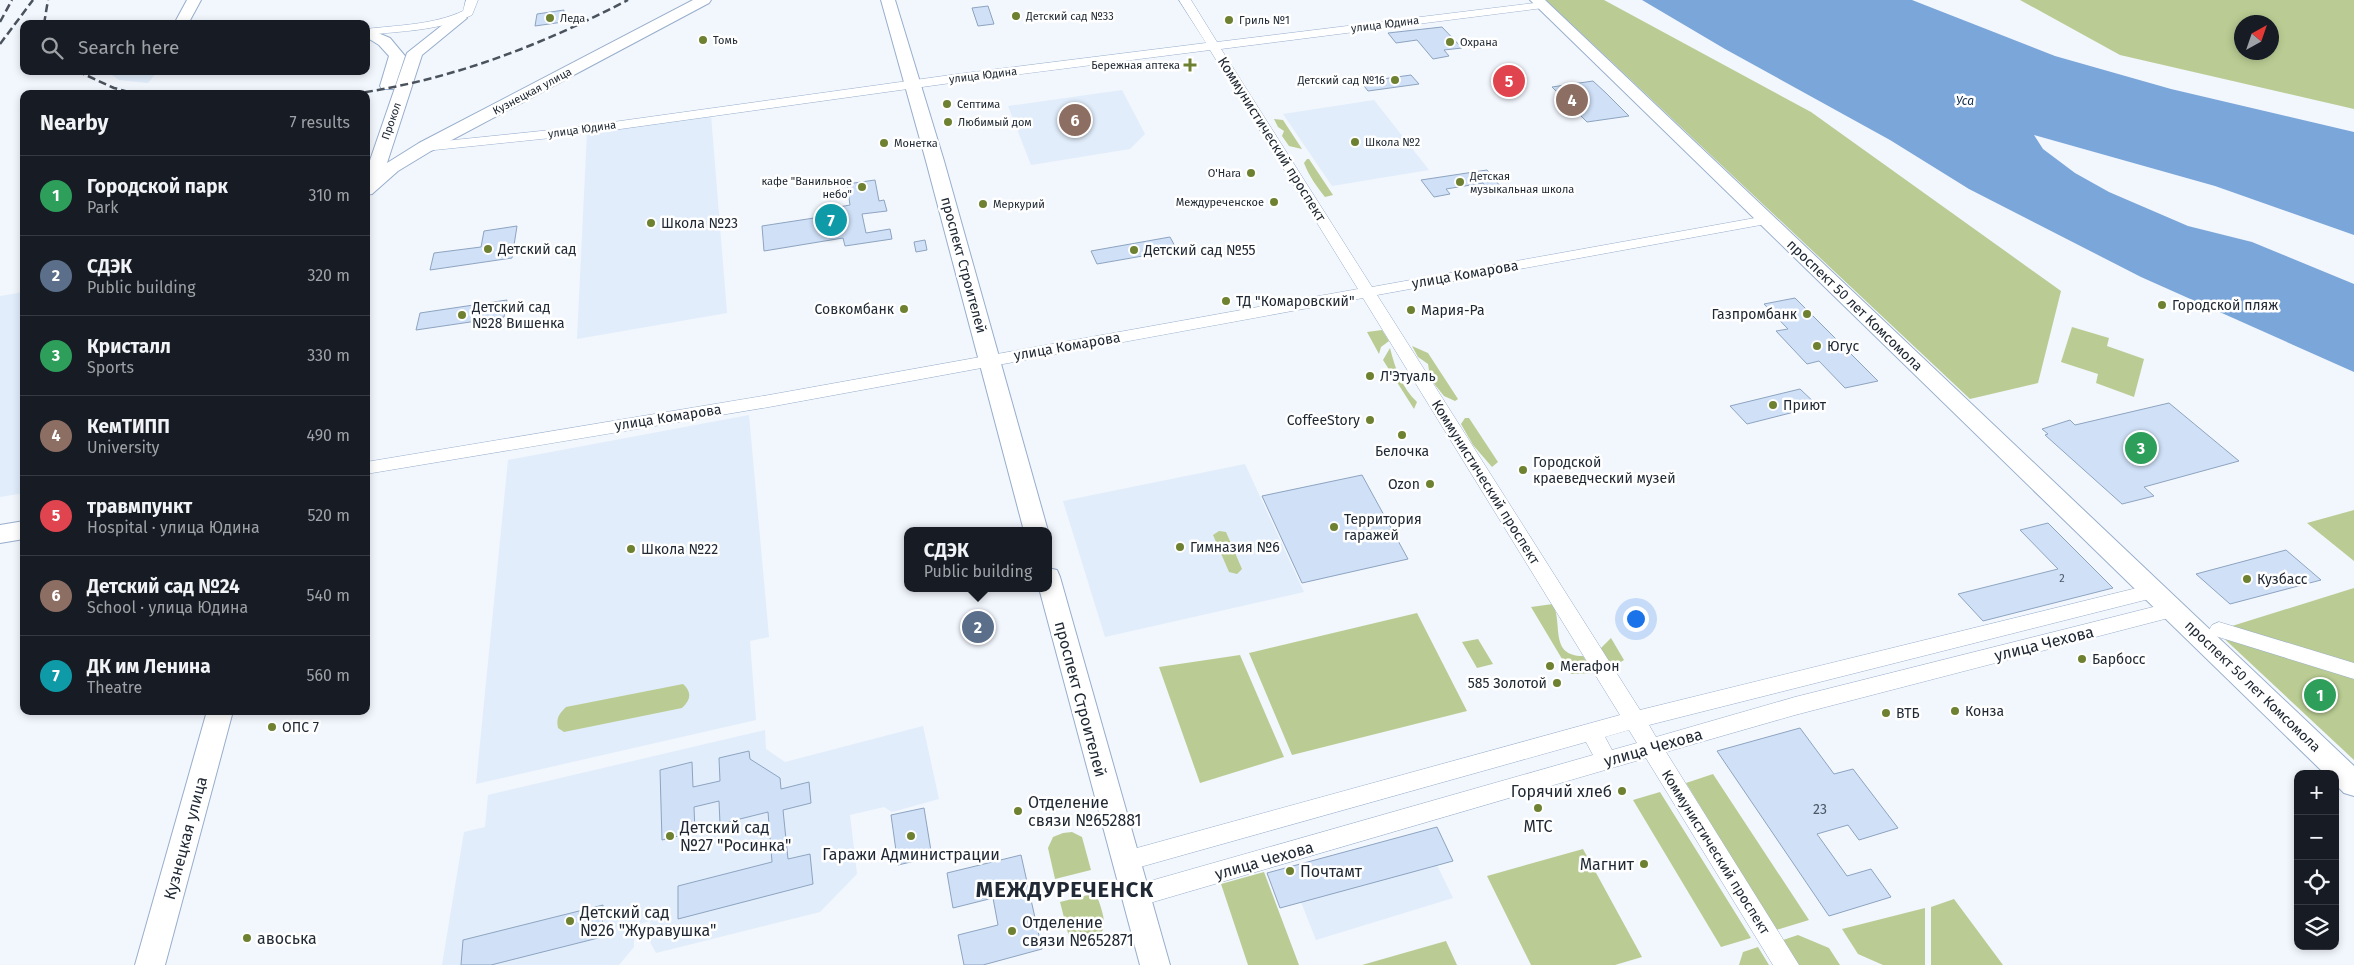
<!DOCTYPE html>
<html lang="en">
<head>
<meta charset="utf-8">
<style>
  body { margin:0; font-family:"Fira Sans",sans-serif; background:#242831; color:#f1f3f6 }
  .controls { position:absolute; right:15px; bottom:15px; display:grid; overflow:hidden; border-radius:10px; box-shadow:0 2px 8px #0003 }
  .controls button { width:45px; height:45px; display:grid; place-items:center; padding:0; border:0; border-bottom:1px solid #363941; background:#171b24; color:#f1f3f6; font:25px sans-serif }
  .compass { position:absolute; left:2234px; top:15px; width:45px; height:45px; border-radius:50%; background:#171b24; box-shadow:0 2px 8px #0003; rotate:40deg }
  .you { position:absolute; left:1635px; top:618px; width:18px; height:18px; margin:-12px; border:4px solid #fff; border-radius:50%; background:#1a73e8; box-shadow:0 0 0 8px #1a73e833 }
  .badge { display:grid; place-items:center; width:32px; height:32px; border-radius:50%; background:#0b8043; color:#fff; font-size:16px; font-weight:700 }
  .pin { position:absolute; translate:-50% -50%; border:2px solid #fff; box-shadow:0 1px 5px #0006 }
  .popup { position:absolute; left:904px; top:527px; width:148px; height:65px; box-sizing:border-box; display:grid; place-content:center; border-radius:10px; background:#171b24; filter:drop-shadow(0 1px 4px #0005); font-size:16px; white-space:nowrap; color:#9ea1a6 }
  .popup b { font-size:19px; color:#f1f3f6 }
  .popup::after { content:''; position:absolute; left:50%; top:100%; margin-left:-10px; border:10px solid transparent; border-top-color:#171b24 }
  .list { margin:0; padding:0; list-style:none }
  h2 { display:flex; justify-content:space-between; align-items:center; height:65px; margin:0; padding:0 20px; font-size:21px }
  h2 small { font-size:16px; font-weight:400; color:#9ea1a6 }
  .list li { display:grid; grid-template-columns:32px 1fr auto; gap:15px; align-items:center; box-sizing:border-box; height:80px; padding:0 20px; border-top:1px solid #363941 }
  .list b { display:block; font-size:19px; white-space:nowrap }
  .list p { margin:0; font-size:16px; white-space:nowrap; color:#9ea1a6 }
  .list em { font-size:16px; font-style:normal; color:#9ea1a6 }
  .icon { flex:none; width:28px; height:28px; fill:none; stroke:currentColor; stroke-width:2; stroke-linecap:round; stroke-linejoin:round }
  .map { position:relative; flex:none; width:2354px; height:965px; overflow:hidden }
  .search { position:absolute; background:#171b24; box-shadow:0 2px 8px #0003; left:20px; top:20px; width:350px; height:55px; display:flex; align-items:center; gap:12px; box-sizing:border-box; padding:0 18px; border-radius:10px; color:#9ea1a6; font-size:19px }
  .panel { position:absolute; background:#171b24; box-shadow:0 2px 8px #0003; left:20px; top:90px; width:350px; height:625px; border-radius:10px }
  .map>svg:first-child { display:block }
  .built { fill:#e1edfb }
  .green { fill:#bacc93; fill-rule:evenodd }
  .water { fill:#7ba6da }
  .building { fill:#cfe0f7; stroke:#8da4c0 }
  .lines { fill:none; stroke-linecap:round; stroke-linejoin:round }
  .minor-casing { stroke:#97aecb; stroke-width:1 }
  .major-casing { stroke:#97aecb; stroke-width:2 }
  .minor { fill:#fff; fill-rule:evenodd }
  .major { fill:#fff; fill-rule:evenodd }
  .rail { stroke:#4a525c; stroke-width:2.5; stroke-dasharray:8 4; stroke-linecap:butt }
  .poi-dot { fill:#6d8131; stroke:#fff; stroke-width:2 }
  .labels { text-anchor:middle; stroke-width:5; stroke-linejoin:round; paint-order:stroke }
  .far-poi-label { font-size:11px; fill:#202934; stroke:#fff; text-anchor:start }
  .far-street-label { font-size:11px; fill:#202934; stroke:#fff }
  .number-label { font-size:11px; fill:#4c5765 }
  .far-water-label { font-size:12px; font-style:italic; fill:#0b294b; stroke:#fff }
  .street-label { font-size:14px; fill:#202934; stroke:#fff }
  .poi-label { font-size:14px; fill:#202934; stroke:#fff; text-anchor:start }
  .near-number-label { font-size:14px; fill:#4c5765 }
  .near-street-label { font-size:16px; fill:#202934; stroke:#fff }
  .near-poi-label { font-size:16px; fill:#202934; stroke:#fff; text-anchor:start }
  .near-district-label { font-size:22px; font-weight:bold; letter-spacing:1px; fill:#202934; stroke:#fff }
</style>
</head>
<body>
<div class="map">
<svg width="2354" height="965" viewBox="0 0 2354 965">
  <rect width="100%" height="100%" fill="#f2f6fd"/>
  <!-- built -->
  <path class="built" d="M106,71H158L148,83L119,80Z
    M1122,90L1145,134L1130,149L1031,165L1008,106Z
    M1374,100L1429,170L1332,186L1283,114Z
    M711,115L727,313L577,339L587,133Z
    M24,292V493L0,497V296Z
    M749,415L769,637L750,641L756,720L476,784L508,460Z
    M1245,464L1304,592L1105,637L1063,501Z
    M923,726L939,799L892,812L884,807L850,815L857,874L820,912L656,953L650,942V921L643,923L634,926V947L619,965H442L464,832L485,827L488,795L765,730L766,749L785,762Z
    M1437,865L1453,898L1316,940L1301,902Z"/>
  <!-- green -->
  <path class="green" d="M1546,0H1604L1811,112L2061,291L2038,383L1970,399Z
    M2020,0H2354V109L2120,55ZM2272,22V52H2242V22Z
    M1274,119L1283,120L1302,149L1289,146L1282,136L1284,131L1278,127Z
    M1307,159H1309L1333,195L1325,197C1317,187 1309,176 1304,163Z
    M2072,327L2109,338L2107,346L2144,359L2134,397L2096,383L2098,374L2061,362Z
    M1382,330L1389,341L1381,347L1379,354L1367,332Z
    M1412,346L1428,353L1458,399L1455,401L1444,396L1427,375L1429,370L1428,364L1418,357Z
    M1390,348C1395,368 1402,388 1417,402L1414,409L1383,360Z
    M1465,418H1469L1498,462L1492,467L1473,445L1461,424Z
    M2354,510V561L2307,523Z
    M1219,531L1226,532L1242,569L1237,574L1229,572L1213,535Z
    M2354,588V760L2216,631Z
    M1553,604C1563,624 1549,656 1583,656L1594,673L1571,674L1531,607Z
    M1417,613L1467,711L1292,755L1249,653Z
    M1611,638L1624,660L1606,671L1595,654Z
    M1478,639L1493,664L1477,668L1462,642Z
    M1240,655L1284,757L1200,783L1159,667Z
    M683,684C692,692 691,700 682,708L564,732L558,728C556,718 559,714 566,707Z
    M1713,774L1809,920L1776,930L1686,783Z
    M1660,792L1751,938L1721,947L1633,800Z
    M1072,832L1082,837L1091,870L1055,879L1048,848L1053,837L1063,833Z
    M1583,849L1642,957L1615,965H1531L1487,876Z
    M1264,872L1299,965H1248L1221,884Z
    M1096,893C1099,902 1104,914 1104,923C1103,943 1083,946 1069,937L1060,902Z
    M1954,899L2003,965H1931V907Z
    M1925,908V965H1883L1858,954L1842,929Z
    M1798,935L1829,948L1840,965H1799L1783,940Z
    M1446,941L1457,965H1362Z
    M1758,947L1769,965H1739L1743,952Z"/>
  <!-- water -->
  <path class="water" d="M1642,0H1912L2055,56L2171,89L2354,132V235L2215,186L2034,135L2043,149L2075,173L2109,192L2188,226L2252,242L2354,284V372L2141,277L1969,189L1890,140L1725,49Z"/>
  <!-- building -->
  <path class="building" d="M988,6L994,24L978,26L972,8Z
    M564,10L563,22L535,26L537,14Z
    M1442,27L1462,48L1444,50L1449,56L1433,59L1417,40L1396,43L1388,33Z
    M1411,75L1419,84L1368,91L1361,82Z
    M1593,81L1606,93L1629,116L1587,122L1552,87Z
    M1487,170L1500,186L1486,188L1483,183L1446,189L1450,194L1434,197L1421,180Z
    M875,180L879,201L884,200L887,211L862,214L866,233L890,229L892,239L845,246L843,238L764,251L762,226L840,214L839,207L850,205L847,184Z
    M517,226L512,258L430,270L434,253L481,247L484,231Z
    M1170,237L1177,250L1097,264L1091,251Z
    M925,240L927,250L916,252L914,242Z
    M1795,298L1878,381L1845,388L1819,361L1807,364L1776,331L1788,329L1764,304Z
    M507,300L504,317L416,330L420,313Z
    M1800,389L1818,406L1747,424L1730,406Z
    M2169,403L2239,461L2144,487L2154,496L2122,504L2045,435L2048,434L2042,429L2070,420L2075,425Z
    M1362,475L1408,559L1302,583L1262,496Z
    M2048,523L2113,588L1983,621L1958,594L2058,569L2020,530Z
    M2286,550L2321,580L2230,604L2196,574Z
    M1800,728L1834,774L1853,769L1898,828L1859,840L1848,825L1817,834L1847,876L1871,869L1891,897L1829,916L1717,751Z
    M749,751L750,759L780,778L781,789L809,782L811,803L783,810L788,859L810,854L813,884L678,919V886L772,862L768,812L720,824L719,801L694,807L695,832L662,840L660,770L692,762L693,787L720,781L719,758Z
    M924,808L932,857L898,865L891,815Z
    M1437,827L1453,861L1280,908L1267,873Z
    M1021,855L1042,949L983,965H964L958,935L998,925L993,898L953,908L947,873Z
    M603,905L602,937L491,965H461L463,940Z"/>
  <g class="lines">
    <!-- minor casing -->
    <g class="minor-casing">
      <path id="minor" d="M466,0H478L472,15C439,31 402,31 366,35V29C399,25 433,25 463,11Z
        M1179,0H1191L1217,42L1543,2L1549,5L1543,8L1221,49L1372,287L1766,216L1773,220L1766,224L1377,295L1640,710L2153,584L2160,586L2162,591L2160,596L2153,598L1649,725L1656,737L1795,697L2173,602L2180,605L2183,610L2180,615L1795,715L1666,752L1799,965H1773L1646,758L1136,907L1128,904L1125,896L1128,888L1136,885L1593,755L1586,742L1126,871L1118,868L1115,861L1118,854L1126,851L1620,715L1363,298L769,407L366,474V462L769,395L1358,289L1210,50L958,82L570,136L425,151L418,147L425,143L570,128L958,74L1206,43ZM1629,730L1637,743L1612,750L1605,737Z
        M2219,622L2354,663V679L2212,635L2209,630L2212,625Z"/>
    </g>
    <!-- major casing -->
    <g class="major-casing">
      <path id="major" d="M187,0H201L188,24H174Z
        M693,0H711L709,3L431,151L398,171L372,194L366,195V172L407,53L455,15L460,14L467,18L422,55L387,163L419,143Z
        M881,0H895L944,161L1048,531H1024L926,161Z
        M1530,0H1545L2354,766V796L2344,793L2335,784V774H2325Z
        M366,28L390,38L405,56L394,89H382L380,86L389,56L379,45L366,37Z
        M24,521V539L0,543V525Z
        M1048,568L1057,570L1060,577L1170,965H1140L1039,588H1048Z
        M207,711H233L165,965H135Z"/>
    </g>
    <!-- minor -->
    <use href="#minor" class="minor"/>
    <!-- major -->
    <use href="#major" class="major"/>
    <!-- rail -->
    <path class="rail" d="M0,22L12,0
      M44,24L48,0
      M0,44L33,0
      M77,71L114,88L137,94
      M353,94C451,80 540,46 628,0"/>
  </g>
  <!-- markers -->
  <g class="poi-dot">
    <circle cx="1016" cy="16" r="5"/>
    <circle cx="550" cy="18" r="5"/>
    <circle cx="1229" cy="20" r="5"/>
    <circle cx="703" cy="40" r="5"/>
    <circle cx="1450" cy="42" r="5"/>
    <path d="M1187.5 57.5h5v5h5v5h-5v5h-5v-5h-5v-5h5z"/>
    <circle cx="1395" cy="80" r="5"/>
    <circle cx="947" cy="104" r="5"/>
    <circle cx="948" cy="122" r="5"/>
    <circle cx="1355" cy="142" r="5"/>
    <circle cx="884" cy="143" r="5"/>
    <circle cx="1251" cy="173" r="5"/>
    <circle cx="1460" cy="182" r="5"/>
    <circle cx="862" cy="187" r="5"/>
    <circle cx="1274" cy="202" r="5"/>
    <circle cx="983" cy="204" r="5"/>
    <circle cx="651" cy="223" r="5"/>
    <circle cx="488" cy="249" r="5"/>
    <circle cx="1134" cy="250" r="5"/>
    <circle cx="1226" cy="301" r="5"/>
    <circle cx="2162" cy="305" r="5"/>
    <circle cx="904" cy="309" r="5"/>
    <circle cx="1411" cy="310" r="5"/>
    <circle cx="1807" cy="314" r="5"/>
    <circle cx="462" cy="315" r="5"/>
    <circle cx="1817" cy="346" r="5"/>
    <circle cx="1370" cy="376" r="5"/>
    <circle cx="1773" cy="405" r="5"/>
    <circle cx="1370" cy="420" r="5"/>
    <circle cx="1402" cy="435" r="5"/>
    <circle cx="1523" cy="470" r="5"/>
    <circle cx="1430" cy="484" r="5"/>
    <circle cx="1334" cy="527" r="5"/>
    <circle cx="1180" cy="547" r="5"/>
    <circle cx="631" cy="549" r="5"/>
    <circle cx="2247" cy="579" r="5"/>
    <circle cx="2082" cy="659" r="5"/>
    <circle cx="1550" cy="666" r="5"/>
    <circle cx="1557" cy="683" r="5"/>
    <circle cx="1955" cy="711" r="5"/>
    <circle cx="1886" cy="713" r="5"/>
    <circle cx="272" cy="727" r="5"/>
    <circle cx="1622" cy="791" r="5"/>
    <circle cx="1538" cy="808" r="5"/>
    <circle cx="1018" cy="811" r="5"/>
    <circle cx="670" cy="836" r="5"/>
    <circle cx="911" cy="836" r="5"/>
    <circle cx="1644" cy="864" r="5"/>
    <circle cx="1290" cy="871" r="5"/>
    <circle cx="570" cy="921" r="5"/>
    <circle cx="1012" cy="931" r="5"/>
    <circle cx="247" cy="938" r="5"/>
  </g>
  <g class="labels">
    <!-- far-poi labels -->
    <g class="far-poi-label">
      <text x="1026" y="20">Детский сад №33</text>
      <text x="560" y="22">Леда</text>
      <text x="1239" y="24">Гриль №1</text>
      <text x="713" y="44">Томь</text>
      <text x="1460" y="46">Охрана</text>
      <text x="1180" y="69" text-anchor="end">Бережная аптека</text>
      <text x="1385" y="84" text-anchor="end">Детский сад №16</text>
      <text x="957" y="108">Септима</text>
      <text x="958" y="126">Любимый дом</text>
      <text x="1365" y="146">Школа №2</text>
      <text x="894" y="147">Монетка</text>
      <text x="1241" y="177" text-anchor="end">O'Hara</text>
      <text x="1470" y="180">Детская<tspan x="1470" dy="13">музыкальная школа</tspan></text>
      <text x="852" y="185" text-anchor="end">кафе "Ванильное<tspan x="852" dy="13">небо"</tspan></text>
      <text x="1264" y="206" text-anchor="end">Междуреченское</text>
      <text x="993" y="208">Меркурий</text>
    </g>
    <!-- far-street labels -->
    <g class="far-street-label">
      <text transform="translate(1385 24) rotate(-7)" y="4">улица Юдина</text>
      <text transform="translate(983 75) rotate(-7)" y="4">улица Юдина</text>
      <text transform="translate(532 91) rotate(-28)" y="4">Кузнецкая улица</text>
      <text transform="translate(391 121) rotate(-71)" y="4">Прокол</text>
      <text transform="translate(582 129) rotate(-8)" y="4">улица Юдина</text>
    </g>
    <!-- number labels -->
    <g class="number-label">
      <text x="2062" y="582">2</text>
    </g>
    <!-- far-water labels -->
    <g class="far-water-label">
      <text x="1965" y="105">Уса</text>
    </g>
    <!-- street labels -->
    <g class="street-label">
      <text transform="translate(1272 139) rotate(58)" y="5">Коммунистический проспект</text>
      <text transform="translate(964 265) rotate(75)" y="5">проспект Строителей</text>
      <text transform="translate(1465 274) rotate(-10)" y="5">улица Комарова</text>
      <text transform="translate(1855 305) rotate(44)" y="5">проспект 50 лет Комсомола</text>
      <text transform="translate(1067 346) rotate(-10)" y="5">улица Комарова</text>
      <text transform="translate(668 417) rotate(-9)" y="5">улица Комарова</text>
      <text transform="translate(1486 482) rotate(58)" y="5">Коммунистический проспект</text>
      <text transform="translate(2253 686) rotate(44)" y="5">проспект 50 лет Комсомола</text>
      <text transform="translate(1716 852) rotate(58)" y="5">Коммунистический проспект</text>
    </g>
    <!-- poi labels -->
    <g class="poi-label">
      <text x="661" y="228">Школа №23</text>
      <text x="498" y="254">Детский сад</text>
      <text x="1144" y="255">Детский сад №55</text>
      <text x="1236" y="306">ТД "Комаровский"</text>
      <text x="2172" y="310">Городской пляж</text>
      <text x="472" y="312">Детский сад<tspan x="472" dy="16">№28 Вишенка</tspan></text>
      <text x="894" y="314" text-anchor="end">Совкомбанк</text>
      <text x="1421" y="315">Мария-Ра</text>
      <text x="1797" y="319" text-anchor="end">Газпромбанк</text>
      <text x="1827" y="351">Югус</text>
      <text x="1380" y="381">Л'Этуаль</text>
      <text x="1783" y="410">Приют</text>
      <text x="1360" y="425" text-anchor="end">CoffeeStory</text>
      <text x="1402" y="456" text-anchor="middle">Белочка</text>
      <text x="1533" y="467">Городской<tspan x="1533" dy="16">краеведческий музей</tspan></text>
      <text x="1420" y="489" text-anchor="end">Ozon</text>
      <text x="1344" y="524">Территория<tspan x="1344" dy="16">гаражей</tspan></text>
      <text x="1190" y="552">Гимназия №6</text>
      <text x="641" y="554">Школа №22</text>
      <text x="2257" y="584">Кузбасс</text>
      <text x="2092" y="664">Барбосс</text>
      <text x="1560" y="671">Мегафон</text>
      <text x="1547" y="688" text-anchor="end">585 Золотой</text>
      <text x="1965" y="716">Конза</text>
      <text x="1896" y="718">ВТБ</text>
      <text x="282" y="732">ОПС 7</text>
    </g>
    <!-- near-number labels -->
    <g class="near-number-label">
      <text x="1820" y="814">23</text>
    </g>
    <!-- near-street labels -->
    <g class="near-street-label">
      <text transform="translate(2044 643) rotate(-14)" y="6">улица Чехова</text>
      <text transform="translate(1081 699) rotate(75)" y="6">проспект Строителей</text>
      <text transform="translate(1653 747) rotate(-16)" y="6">улица Чехова</text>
      <text transform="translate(185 838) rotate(-75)" y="6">Кузнецкая улица</text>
      <text transform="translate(1264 860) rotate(-16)" y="6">улица Чехова</text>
    </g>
    <!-- near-poi labels -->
    <g class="near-poi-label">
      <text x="1612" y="797" text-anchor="end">Горячий хлеб</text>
      <text x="1028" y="808">Отделение<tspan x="1028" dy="18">связи №652881</tspan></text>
      <text x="1538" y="832" text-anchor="middle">МТС</text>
      <text x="680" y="833">Детский сад<tspan x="680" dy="18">№27 "Росинка"</tspan></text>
      <text x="911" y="860" text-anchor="middle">Гаражи Администрации</text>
      <text x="1634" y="870" text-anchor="end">Магнит</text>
      <text x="1300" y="877">Почтамт</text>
      <text x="580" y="918">Детский сад<tspan x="580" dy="18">№26 "Журавушка"</tspan></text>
      <text x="1022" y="928">Отделение<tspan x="1022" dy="18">связи №652871</tspan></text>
      <text x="257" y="944">авоська</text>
    </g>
    <!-- near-district labels -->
    <g class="near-district-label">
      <text x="1065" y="897">МЕЖДУРЕЧЕНСК</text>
    </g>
  </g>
</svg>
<div class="controls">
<button>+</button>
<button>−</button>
<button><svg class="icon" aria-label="locate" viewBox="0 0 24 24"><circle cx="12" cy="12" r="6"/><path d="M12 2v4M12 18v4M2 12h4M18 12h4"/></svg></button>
<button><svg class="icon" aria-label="layers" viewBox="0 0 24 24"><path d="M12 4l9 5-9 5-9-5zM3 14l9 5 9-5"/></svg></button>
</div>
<svg class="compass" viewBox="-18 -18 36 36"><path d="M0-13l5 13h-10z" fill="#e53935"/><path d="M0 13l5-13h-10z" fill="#9ea1a6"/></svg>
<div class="you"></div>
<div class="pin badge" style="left:2320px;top:695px;background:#2e9e5b">1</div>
<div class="pin badge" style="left:978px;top:627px;background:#5c6f8a">2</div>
<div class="popup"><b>СДЭК</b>Public building</div>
<div class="pin badge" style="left:2141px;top:448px;background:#2e9e5b">3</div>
<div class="pin badge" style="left:1572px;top:100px;background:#8d6e63">4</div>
<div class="pin badge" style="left:1509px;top:81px;background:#e0444e">5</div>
<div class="pin badge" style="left:1075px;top:120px;background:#8d6e63">6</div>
<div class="pin badge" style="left:831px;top:220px;background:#0f9aa8">7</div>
<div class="search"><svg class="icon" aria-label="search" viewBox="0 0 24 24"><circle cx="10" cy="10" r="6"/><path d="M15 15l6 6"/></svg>Search here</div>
<section class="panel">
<h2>Nearby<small>7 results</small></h2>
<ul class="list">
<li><span class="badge" style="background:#2e9e5b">1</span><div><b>Городской парк</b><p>Park</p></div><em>310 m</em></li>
<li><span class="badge" style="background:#5c6f8a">2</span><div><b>СДЭК</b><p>Public building</p></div><em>320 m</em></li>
<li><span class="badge" style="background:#2e9e5b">3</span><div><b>Кристалл</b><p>Sports</p></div><em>330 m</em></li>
<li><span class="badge" style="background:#8d6e63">4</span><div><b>КемТИПП</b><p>University</p></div><em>490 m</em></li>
<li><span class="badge" style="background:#e0444e">5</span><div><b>травмпункт</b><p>Hospital · улица Юдина</p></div><em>520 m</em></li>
<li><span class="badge" style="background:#8d6e63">6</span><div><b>Детский сад №24</b><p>School · улица Юдина</p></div><em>540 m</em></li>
<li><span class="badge" style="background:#0f9aa8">7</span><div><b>ДК им Ленина</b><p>Theatre</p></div><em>560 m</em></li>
</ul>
</section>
</div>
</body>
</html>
